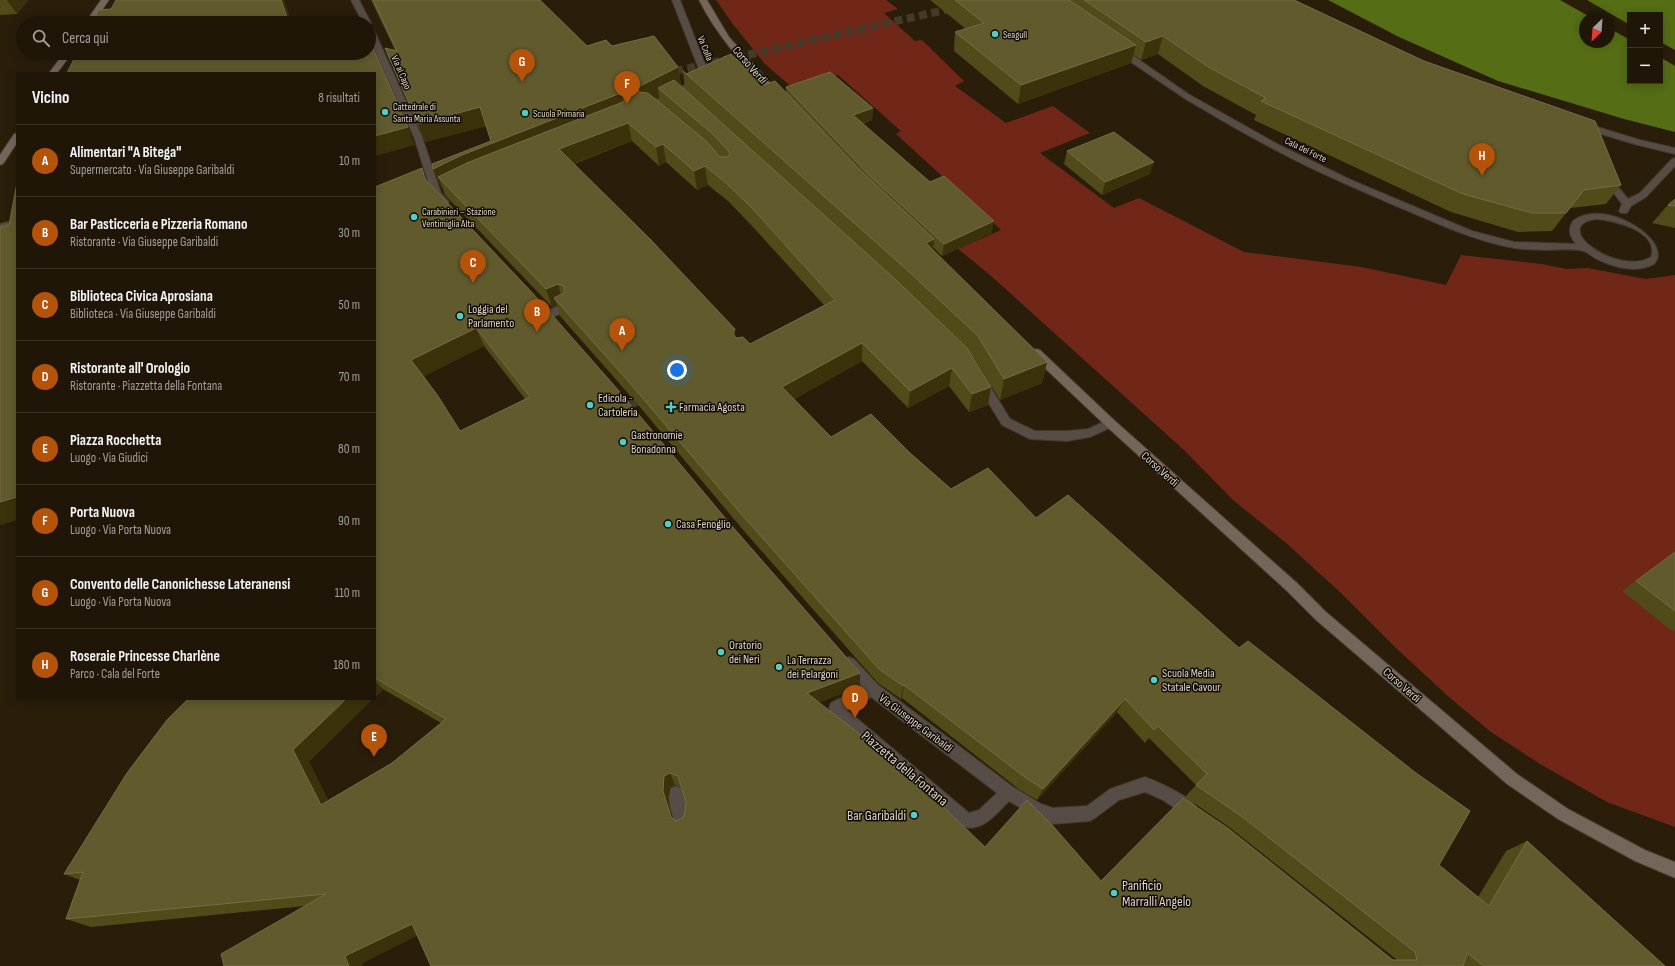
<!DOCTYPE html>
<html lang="it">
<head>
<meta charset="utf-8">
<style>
  body { margin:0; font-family:"Sofia Sans Condensed",sans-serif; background:#281f12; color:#f1f3f6 }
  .controls { position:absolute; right:12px; top:12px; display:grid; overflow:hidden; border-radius:0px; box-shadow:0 2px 10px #0003 }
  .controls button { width:36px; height:36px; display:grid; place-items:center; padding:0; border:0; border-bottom:1px solid #3d3529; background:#201608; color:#f1f3f6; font:20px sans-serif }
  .compass { position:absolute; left:1579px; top:12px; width:36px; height:36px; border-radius:50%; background:#201608; box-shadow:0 2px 10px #0003; rotate:205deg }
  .you { position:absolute; left:677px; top:370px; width:14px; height:14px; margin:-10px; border:3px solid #fff; border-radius:50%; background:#1a73e8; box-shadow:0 0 0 6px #1a73e833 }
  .badge { display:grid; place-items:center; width:26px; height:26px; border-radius:50%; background:#b45309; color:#fff; font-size:13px; font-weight:700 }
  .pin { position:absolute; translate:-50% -33px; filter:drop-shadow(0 1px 2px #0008) }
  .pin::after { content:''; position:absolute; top:21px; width:14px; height:12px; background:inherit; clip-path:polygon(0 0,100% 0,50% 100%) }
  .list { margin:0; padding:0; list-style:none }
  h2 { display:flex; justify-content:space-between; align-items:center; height:52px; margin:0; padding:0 16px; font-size:17px }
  h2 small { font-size:13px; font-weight:400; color:#a29f9c }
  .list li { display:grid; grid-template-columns:26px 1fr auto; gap:12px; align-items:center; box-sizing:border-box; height:72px; padding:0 16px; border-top:1px solid #3d3529 }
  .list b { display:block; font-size:15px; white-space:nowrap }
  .list p { margin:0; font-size:13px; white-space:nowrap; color:#a29f9c }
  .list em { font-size:13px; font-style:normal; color:#a29f9c }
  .icon { flex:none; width:22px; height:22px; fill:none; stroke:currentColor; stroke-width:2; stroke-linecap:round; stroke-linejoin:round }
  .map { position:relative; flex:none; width:1675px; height:966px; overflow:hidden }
  .search { position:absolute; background:#201608; box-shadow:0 2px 10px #0003; left:16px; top:16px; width:360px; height:44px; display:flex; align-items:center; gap:10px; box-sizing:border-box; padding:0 14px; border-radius:22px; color:#a29f9c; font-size:15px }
  .panel { position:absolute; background:#201608; box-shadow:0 2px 10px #0003; left:16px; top:72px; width:360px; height:628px; border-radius:0px }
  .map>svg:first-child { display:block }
  .green { fill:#702717 }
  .water { fill:#556d15 }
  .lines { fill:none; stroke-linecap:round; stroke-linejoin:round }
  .pedestrian-tunnel { stroke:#453a28; stroke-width:11; stroke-dasharray:11 5.5; stroke-linecap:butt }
  .minor-tunnel { stroke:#453a28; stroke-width:8; stroke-dasharray:8 4.5; stroke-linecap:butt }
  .service-casing { stroke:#433826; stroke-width:2 }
  .pedestrian-casing { stroke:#433826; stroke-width:2 }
  .minor-casing { stroke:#433826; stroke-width:2 }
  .secondary-casing { stroke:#433826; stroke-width:2 }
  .service { fill:#574d47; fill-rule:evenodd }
  .pedestrian { fill:#574d47; fill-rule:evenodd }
  .minor { fill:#574d47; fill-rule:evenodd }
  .secondary { fill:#75665c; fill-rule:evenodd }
  .wall { fill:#514b1a; fill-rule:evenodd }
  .shaded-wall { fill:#3b320c }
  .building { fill:#605a2d; stroke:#746d46; fill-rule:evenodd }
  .poi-dot { fill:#53cdc9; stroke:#0e0903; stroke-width:1.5 }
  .labels { text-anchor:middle; stroke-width:3; stroke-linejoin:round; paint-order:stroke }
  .far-poi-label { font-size:10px; fill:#dfd7cb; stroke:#0e0903; text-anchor:start }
  .far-street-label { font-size:10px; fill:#dfd7cb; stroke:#0e0903 }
  .street-label { font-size:12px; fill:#dfd7cb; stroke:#0e0903 }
  .poi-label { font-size:12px; fill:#dfd7cb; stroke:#0e0903; text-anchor:start }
  .near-street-label { font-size:14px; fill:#dfd7cb; stroke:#0e0903 }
  .near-poi-label { font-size:14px; fill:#dfd7cb; stroke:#0e0903; text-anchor:end }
</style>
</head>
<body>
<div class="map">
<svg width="1675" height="966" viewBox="0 0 1675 966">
  <rect width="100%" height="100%" fill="#2a1e0b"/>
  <!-- green -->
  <path class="green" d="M716,0H886L898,9L884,13L915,41L922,40L964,81L955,86L1006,123L1053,106L1090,133L1040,153L1114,208L1139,198L1244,252L1361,267L1446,285L1461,255L1542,264L1566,269L1587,268L1646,279L1675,275V827L1607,802L1540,764L1491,732L1450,698L1397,649L1341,593L1285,542L1233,500L1184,450L990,275L958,249L1001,230L896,134L901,131L838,75L795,90L765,64L732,23Z"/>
  <!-- water -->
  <path class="water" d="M1328,0H1560L1592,18H1585V42H1609V28L1630,40V81H1660V57L1675,66V132L1624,119L1498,81L1399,37Z
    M1587,0H1675V50L1660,42V15H1630V25Z"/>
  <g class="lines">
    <!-- pedestrian-tunnel -->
    <path class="pedestrian-tunnel" d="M629,404L642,397"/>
    <!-- minor-tunnel -->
    <path class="minor-tunnel" d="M663,74L954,8
      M375,141L436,127"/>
    <!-- service casing -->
    <g class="service-casing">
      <path id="service" d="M1190,95L1279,145L1351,180L1472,231L1514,242L1576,244C1570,236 1567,231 1573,221C1605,196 1675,242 1654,264C1637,274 1613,267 1597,259C1592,257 1588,252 1583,251C1571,248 1557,250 1545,250C1535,249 1524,250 1514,248C1474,241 1437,223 1401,208C1357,189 1314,171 1272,148C1243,133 1215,116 1187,100L1186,98L1187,96ZM1596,219C1613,220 1660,231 1651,257C1618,277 1548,226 1596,219Z
        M1584,123L1640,140L1675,148V154L1634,144L1581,128L1580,126Z
        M1675,158V166L1646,197L1631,206L1627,213H1621L1619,211L1622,204L1609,187L1606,176L1608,174H1614L1618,187L1628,199L1640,193L1672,159Z"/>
    </g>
    <!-- pedestrian casing -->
    <g class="pedestrian-casing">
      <path id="pedestrian" d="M564,304L568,305L569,308L568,311L550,318L546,317L545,314L546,311Z
        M676,786L681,788C686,798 692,817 687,827L682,830L677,827C672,817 666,798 671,788Z"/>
    </g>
    <!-- minor casing -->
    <g class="minor-casing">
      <path id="minor" d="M351,0H359L371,23L370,25L369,23H363Z
        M672,0H680L708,72L695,87L647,111L643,108L644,106L689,83L700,72Z
        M369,26L373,28L422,137L441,193L449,202L447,204H441L432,194L414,137L369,37Z
        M1116,48H1122L1194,98L1190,101L1187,100L1116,52Z
        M8,222L13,225L11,227L0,230V224Z
        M981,377L985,378L1010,419L1035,431H1067L1088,429L1110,419L1114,420L1116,423L1114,426L1090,437L1067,441L1030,439L1002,425L975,381L977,378Z
        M849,657L854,659L877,684L1013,787L1041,804L1053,808L1087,806L1110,789L1145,777C1160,783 1192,796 1199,811L1196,816L1191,819L1163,800L1145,792L1119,800L1095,818L1090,821L1053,824L1031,814L1009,801C997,813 981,834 962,826L842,725L831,713L829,708L831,703L862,687L844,667L842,663L844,659ZM871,697L997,793L979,810L969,813L847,710Z"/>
    </g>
    <!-- secondary casing -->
    <g class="secondary-casing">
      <path id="secondary" d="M101,0H109L93,23H85Z
        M699,0H707L729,37L780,94L781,96L780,98H774C746,67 718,38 699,0Z
        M64,53H72L57,73H49Z
        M17,133V143L3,164L0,165V155L14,134Z
        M1036,349L1040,350L1114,420L1297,583L1326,612L1517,774L1568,809L1645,850L1675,862V878L1635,861L1558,819L1507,784L1316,620L1287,591L1106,426L1032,356L1031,353L1032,350Z"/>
    </g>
    <!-- service -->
    <use href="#service" class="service"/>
    <!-- pedestrian -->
    <use href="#pedestrian" class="pedestrian"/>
    <!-- minor -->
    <use href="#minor" class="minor"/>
    <!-- secondary -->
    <use href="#secondary" class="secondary"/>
  </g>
  <!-- wall -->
  <path class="wall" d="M0,0H28L17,14L0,15Z
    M371,0H540L587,46H612L678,67L681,85L685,90L683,71L686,74L764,85L786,92V87L873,108L872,120L863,124L930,182L992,233L942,256L933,247V250L1047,362L1042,383L1000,400L974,358L971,355L991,387L988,405L969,412L949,386L908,408L862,361L794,399L831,437L910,453L951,489L1036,518L1439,865L1478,897L1506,851L1527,841L1665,966H431L418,935L362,963L305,906L91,927L66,919L80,880L64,874L309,762L328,800L392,763L441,723L383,689L375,697V187L422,168L426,180L731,525L860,673V687L819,702L985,847L1101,881L1393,960H1396V959L1229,827L1185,797L1196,785L1149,738L1145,743L1117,712L1037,800L1020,790L902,698L901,699L878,683L744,531L634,400L560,316L557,305L552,307L445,195L442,186L441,187L432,164L491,141L486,126L425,142L385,48L395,50ZM659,96L660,103L655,99ZM632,141L659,166L666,162L697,190L708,185L729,202L753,227L824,305L750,344L736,338L574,164ZM484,346L525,399L460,431L424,376ZM675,785L681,787L686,802L684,817L676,821L673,819L668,802L670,788Z
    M930,0H1294L1621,185L1606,204L1570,208L1552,231L1518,232L1451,212L1254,120L1256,115L1203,86L1158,54L1141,60L1134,55L1131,63L1018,104L954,51L955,32L966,29Z
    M1067,151L1150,174L1102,195L1064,164Z
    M1675,199V228L1652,223L1668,205Z
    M1675,552V630L1672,631L1622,591Z"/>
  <!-- shaded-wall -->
  <path class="shaded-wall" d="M7,0H28L17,14Z
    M281,0H284L292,23H289Z
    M1163,36L1158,54L1141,60L1146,42Z
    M1136,45L1131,63L1018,104L1021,85Z
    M239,53H301V54H300L304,61L249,73Z
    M678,67L681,85L658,88L659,96L643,105L638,89L640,86Z
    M621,93L624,112L438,177L442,186L441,187L433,169L462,155Z
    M480,107L486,126L425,142L418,124Z
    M873,108L872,120L853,127V115Z
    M628,123L632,141L564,167L559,149Z
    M408,127L415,145L375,156V136Z
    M663,144L666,162L659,166L656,147Z
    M1154,162L1150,174L1102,195L1105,182Z
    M705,166L708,185L697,190L694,171Z
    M994,221L992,233L942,256L944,244Z
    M934,239L932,261L926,243Z
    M558,284L563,303L554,298L557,305L552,307L546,289Z
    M476,328L484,346L421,378L411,360Z
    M735,329L737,347L733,334Z
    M862,343V361L784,404L782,387Z
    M1047,362L1042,383L1000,400L1004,379Z
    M952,368L949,386L908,408L910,391Z
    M991,387L988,405L969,412L972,394Z
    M17,497V520L0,525V502Z
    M860,673V687L808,707L807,693Z
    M375,681L383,689L375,697Z
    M904,685L902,698L901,699L903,686Z
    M346,699H373L309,762L336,816L321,805L293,750Z
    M1125,699L1117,712L1037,800L1043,789Z
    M670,773L675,785L670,788L668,802L676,828L671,817L663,791L664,776Z
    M412,924L426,931L362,963L363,966H349L345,956Z"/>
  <!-- building -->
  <path class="building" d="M116,0H281L289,23H92L99,10L111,9Z
    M373,0H540L587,46L606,40L612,46L654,36L678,67L640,86L638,89L639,92L648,93L706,141L720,157H728L730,153L714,135L658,88L674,80L895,279L967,348L991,387L972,394L952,368L910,391L862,343L782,387L831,437L871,414L910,453L951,489L988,468L1036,518L1068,495L1239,648L1248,641L1416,773L1470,811L1439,865L1489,906L1527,841L1665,966H1484L1467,953L1463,966H431L412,924L345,956L349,966H224L221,954L326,894L66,919L83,872L64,874L127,773L167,720L188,699H346L293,750L321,805L392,763L446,719L375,678V187L422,168L425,179L539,300L619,391L731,525L860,673L807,693L872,744L936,800L985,847L1027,800L1053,826L1101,881L1183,798L1229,829L1393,960H1417L1415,952L1241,816L1196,785L1207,774L1158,726L1154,730L1125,699L1043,789L1026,778L904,685L903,686L879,669L742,515L629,382L554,298L564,293V286L558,284L546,289L438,177L469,162L628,100L630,97L627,93H621L462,155L433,169L432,164L491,141L480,107L418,124L385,48L397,51ZM628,123L656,147L663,144L694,171L705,166L726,183L752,208L835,300L750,344L743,337L736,338L733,334L735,329L650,239L559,149ZM476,328L530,397L460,431L438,396L411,360ZM670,773L678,776L686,802L684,817L676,821L671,817L663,791L664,776Z
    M955,0H1069L1136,45L1021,85L955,32L984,23Z
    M1084,0H1294L1424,61L1595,121L1621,185L1584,190L1566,213H1532L1463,194L1261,101L1266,98L1210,68L1163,36L1146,42Z
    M369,46H372L408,127L375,136V73H67L77,53H239L240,56H249L251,54L255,53H298L300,59L310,53H369Z
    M731,54L764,85L775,81L860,170L934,239L926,243L1047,362L1004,379L978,336L906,269L683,71L686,74Z
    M830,72L873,108L853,115L930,182L944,176L994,221L944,244L868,174L786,87Z
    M1114,132L1154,162L1105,182L1067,151Z
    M17,183V497L0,502V227L9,225Z
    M1675,199V206L1668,205Z
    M1675,552V611L1636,581Z"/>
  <!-- markers -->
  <g class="poi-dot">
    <circle cx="995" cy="34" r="4"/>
    <circle cx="385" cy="112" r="4"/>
    <circle cx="525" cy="113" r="4"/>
    <circle cx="414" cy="217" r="4"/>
    <circle cx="460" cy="316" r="4"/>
    <circle cx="590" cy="405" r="4"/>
    <path d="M669 401h4v4h4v4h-4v4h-4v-4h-4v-4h4z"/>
    <circle cx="623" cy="442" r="4"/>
    <circle cx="668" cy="524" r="4"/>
    <circle cx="721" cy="652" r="4"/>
    <circle cx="779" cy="667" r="4"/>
    <circle cx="1154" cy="680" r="4"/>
    <circle cx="914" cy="815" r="4"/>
    <circle cx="1114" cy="893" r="4"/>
  </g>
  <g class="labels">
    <!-- far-poi labels -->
    <g class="far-poi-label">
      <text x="1003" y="38">Seagull</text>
      <text x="393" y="110">Cattedrale di<tspan x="393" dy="12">Santa Maria Assunta</tspan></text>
      <text x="533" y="117">Scuola Primaria</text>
      <text x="422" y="215">Carabinieri – Stazione<tspan x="422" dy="12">Ventimiglia Alta</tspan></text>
    </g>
    <!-- far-street labels -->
    <g class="far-street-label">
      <text transform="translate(706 48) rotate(68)" y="4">Va Colla</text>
      <text transform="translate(402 72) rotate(67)" y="4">Via al Capo</text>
      <text transform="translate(1306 149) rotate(26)" y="4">Cala del Forte</text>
    </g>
    <!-- street labels -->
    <g class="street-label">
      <text transform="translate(750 65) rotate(49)" y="4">Corso Verdi</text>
      <text transform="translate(1160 469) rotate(42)" y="4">Corso Verdi</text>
      <text transform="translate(1402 685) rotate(41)" y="4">Corso Verdi</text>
      <text transform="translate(916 723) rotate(37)" y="4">Via Giuseppe Garibaldi</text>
    </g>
    <!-- poi labels -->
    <g class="poi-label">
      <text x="468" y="313">Loggia del<tspan x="468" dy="14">Parlamento</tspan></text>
      <text x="598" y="402">Edicola -<tspan x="598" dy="14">Cartoleria</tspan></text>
      <text x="679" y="411">Farmacia Agosta</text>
      <text x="631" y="439">Gastronomie<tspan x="631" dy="14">Bonadonna</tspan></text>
      <text x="676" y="528">Casa Fenoglio</text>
      <text x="729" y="649">Oratorio<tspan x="729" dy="14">dei Neri</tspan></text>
      <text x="787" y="664">La Terrazza<tspan x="787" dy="14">dei Pelargoni</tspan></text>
      <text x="1162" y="677">Scuola Media<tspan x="1162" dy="14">Statale Cavour</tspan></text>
    </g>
    <!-- near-street labels -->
    <g class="near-street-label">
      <text transform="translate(905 768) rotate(40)" y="5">Piazzetta della Fontana</text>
    </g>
    <!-- near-poi labels -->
    <g class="near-poi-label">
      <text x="906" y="820">Bar Garibaldi</text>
      <text x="1122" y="890" text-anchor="start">Panificio<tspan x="1122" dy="16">Marralli Angelo</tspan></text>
    </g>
  </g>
</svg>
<div class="controls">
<button>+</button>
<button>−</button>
</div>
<svg class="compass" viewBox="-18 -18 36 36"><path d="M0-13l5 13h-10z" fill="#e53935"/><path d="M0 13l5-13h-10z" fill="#a29f9c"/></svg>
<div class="you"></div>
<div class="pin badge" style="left:622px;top:351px">A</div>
<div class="pin badge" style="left:537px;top:332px">B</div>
<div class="pin badge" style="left:473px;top:283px">C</div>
<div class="pin badge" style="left:855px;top:718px">D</div>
<div class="pin badge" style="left:374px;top:757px">E</div>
<div class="pin badge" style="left:627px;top:104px">F</div>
<div class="pin badge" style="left:522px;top:82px">G</div>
<div class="pin badge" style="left:1482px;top:176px">H</div>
<div class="search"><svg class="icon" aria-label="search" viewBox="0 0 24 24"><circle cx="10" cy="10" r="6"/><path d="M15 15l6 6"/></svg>Cerca qui</div>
<section class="panel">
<h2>Vicino<small>8 risultati</small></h2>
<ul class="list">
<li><span class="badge">A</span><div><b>Alimentari &quot;A Bitega&quot;</b><p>Supermercato · Via Giuseppe Garibaldi</p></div><em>10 m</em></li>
<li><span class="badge">B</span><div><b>Bar Pasticceria e Pizzeria Romano</b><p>Ristorante · Via Giuseppe Garibaldi</p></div><em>30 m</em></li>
<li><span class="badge">C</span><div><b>Biblioteca Civica Aprosiana</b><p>Biblioteca · Via Giuseppe Garibaldi</p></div><em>50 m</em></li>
<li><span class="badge">D</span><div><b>Ristorante all' Orologio</b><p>Ristorante · Piazzetta della Fontana</p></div><em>70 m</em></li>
<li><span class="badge">E</span><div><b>Piazza Rocchetta</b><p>Luogo · Via Giudici</p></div><em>80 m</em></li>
<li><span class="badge">F</span><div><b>Porta Nuova</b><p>Luogo · Via Porta Nuova</p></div><em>90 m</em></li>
<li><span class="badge">G</span><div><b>Convento delle Canonichesse Lateranensi</b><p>Luogo · Via Porta Nuova</p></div><em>110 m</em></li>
<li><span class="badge">H</span><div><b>Roseraie Princesse Charlène</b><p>Parco · Cala del Forte</p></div><em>180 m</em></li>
</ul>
</section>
</div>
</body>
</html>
